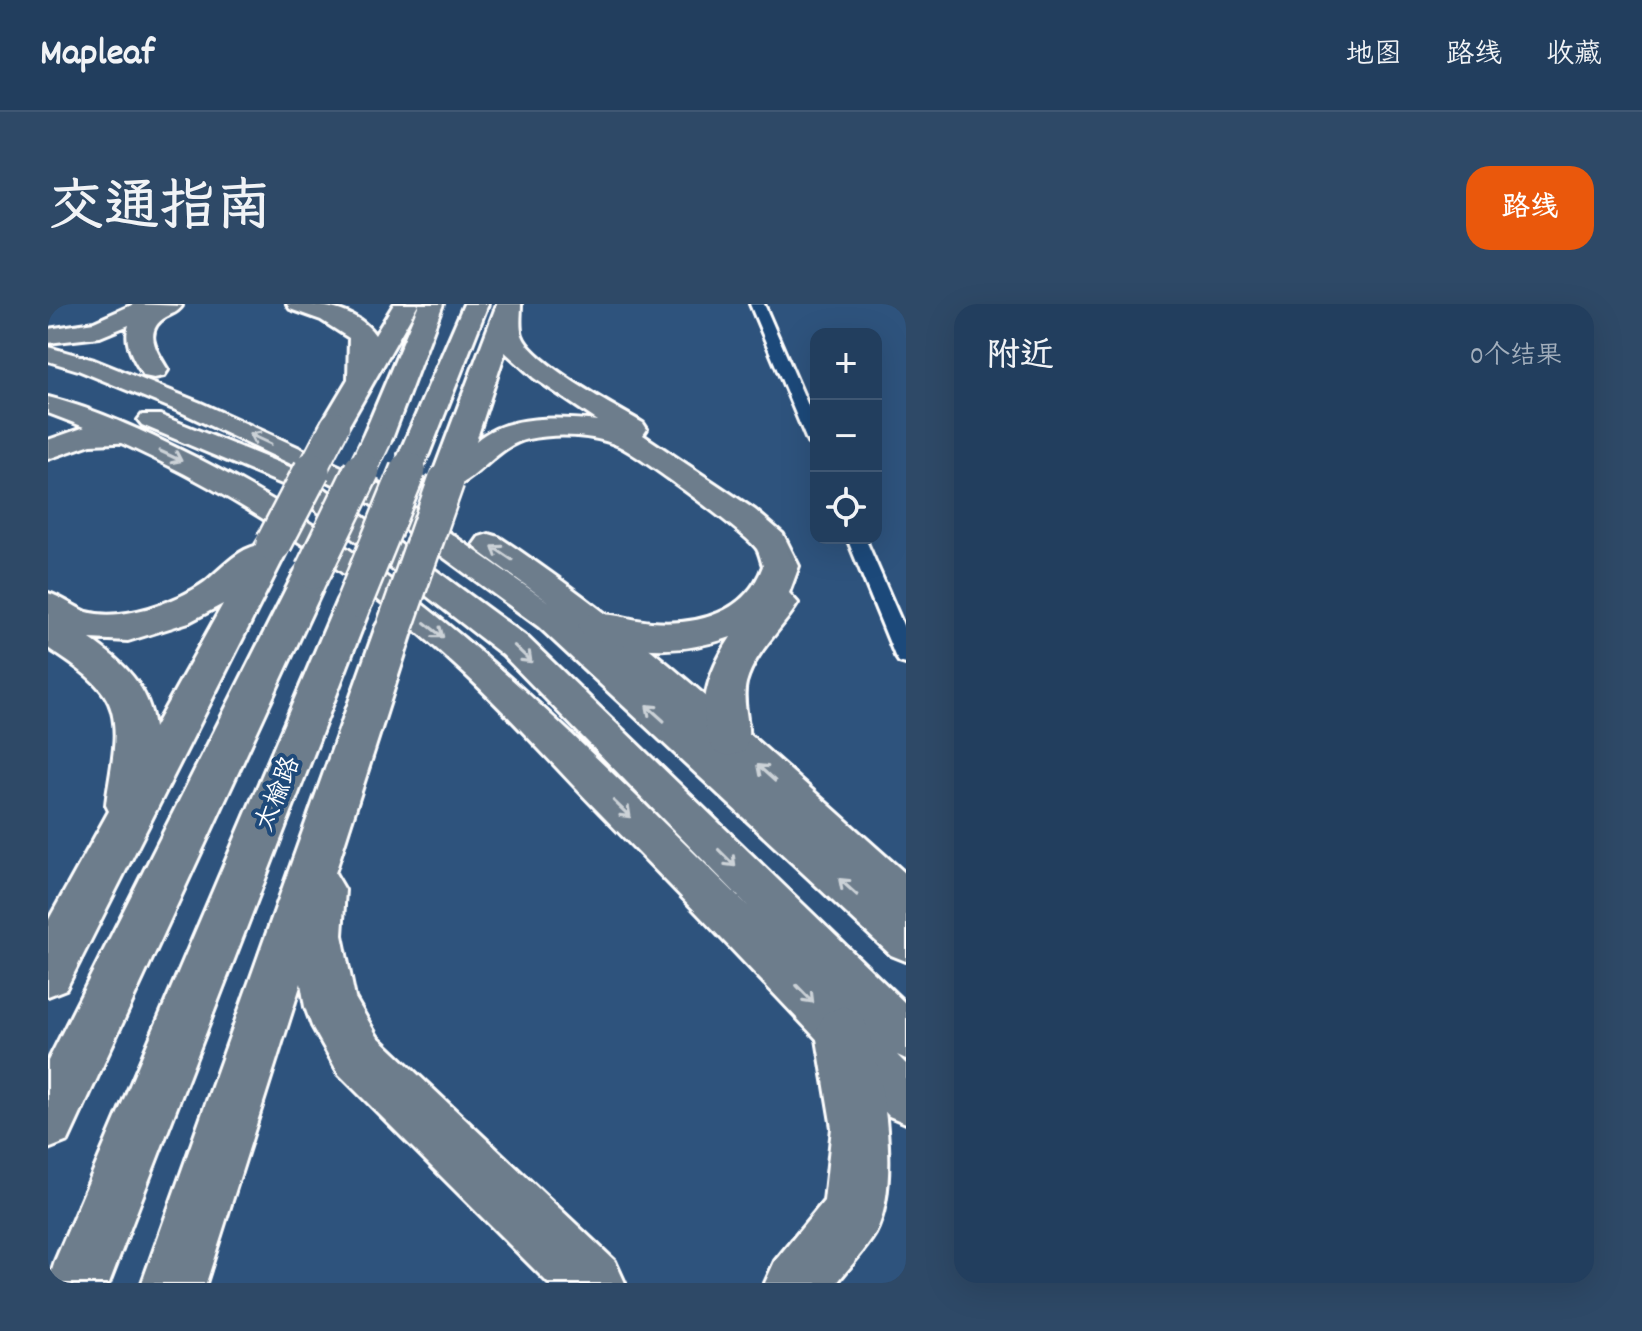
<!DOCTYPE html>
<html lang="zh">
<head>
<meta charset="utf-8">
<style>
  body { margin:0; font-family:Dekko,"LXGW WenKai TC",sans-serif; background:#2e4967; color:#f1f3f6 }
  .controls { position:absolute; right:24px; top:24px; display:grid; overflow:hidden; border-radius:16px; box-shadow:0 8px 32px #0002 }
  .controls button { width:72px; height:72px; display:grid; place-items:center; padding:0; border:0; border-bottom:2px solid #3f5773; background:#223e5e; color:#f1f3f6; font:40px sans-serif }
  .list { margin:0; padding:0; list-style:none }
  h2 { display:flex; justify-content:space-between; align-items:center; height:104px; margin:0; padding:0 32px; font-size:34px }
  h2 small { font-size:26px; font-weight:400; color:#a2aebc }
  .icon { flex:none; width:44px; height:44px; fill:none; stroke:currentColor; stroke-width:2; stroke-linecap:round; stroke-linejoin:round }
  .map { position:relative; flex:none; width:858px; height:979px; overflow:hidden; border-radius:24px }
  header { display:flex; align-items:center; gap:48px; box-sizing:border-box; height:112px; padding:0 40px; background:#223e5e; border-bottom:2px solid #3f5773 }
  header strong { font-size:38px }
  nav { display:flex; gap:44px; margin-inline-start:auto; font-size:28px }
  .intro { display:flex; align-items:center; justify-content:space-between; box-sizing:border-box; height:192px; padding:0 48px }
  h1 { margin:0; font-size:56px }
  .button { padding:20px 36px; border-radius:24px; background:#ea580c; color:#fff; font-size:28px; font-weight:700 }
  main { display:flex; gap:48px; padding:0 48px }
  aside { flex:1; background:#223e5e; border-radius:24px; box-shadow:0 8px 32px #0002 }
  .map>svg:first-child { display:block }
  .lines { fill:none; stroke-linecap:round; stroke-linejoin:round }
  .street-casing { stroke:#fff; stroke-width:6 }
  .primary-casing { stroke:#fff; stroke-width:6 }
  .highway-casing { stroke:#fff; stroke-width:6 }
  .street { fill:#1f4a7a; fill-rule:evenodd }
  .primary { fill:#6d7d8c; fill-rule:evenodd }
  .highway { fill:#6d7d8c; fill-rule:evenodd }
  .highway-bridge-far1-casing { stroke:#fff; stroke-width:32; stroke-linecap:butt }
  .highway-bridge-casing { stroke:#fff; stroke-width:40; stroke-linecap:butt }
  .highway-bridge-far1 { stroke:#6d7d8c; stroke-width:28 }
  .highway-bridge { stroke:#6d7d8c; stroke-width:35 }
  .oneway { stroke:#ccd2d7 }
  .labels { text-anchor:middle; stroke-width:8; stroke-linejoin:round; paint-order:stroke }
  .street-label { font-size:26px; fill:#fff; stroke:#1f4a7a }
</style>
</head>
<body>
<header>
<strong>Mapleaf</strong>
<nav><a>地图</a><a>路线</a><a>收藏</a></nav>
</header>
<div class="intro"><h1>交通指南</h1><a class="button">路线</a></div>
<main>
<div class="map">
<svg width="858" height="979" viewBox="0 0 858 979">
  <rect width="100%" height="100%" fill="#2e537d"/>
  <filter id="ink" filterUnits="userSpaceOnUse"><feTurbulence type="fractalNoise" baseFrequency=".0125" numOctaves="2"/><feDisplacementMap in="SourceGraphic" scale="16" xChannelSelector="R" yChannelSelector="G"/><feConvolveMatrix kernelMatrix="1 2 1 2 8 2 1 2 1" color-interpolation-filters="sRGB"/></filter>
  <g filter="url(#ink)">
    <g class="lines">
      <!-- street casing -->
      <g class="street-casing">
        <path id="street" d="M702,0H716L768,120V144L760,139Z
          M799,234H817L858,328V360L851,358L847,352Z"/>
      </g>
      <!-- primary casing -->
      <g class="primary-casing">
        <path id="primary" d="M0,43L46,56L153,99L333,181L502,299L431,247L426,240L431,233L441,230L451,233C597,329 728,455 858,570V657L843,651L491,323L313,193L135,109L30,66L0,57Z
          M0,93C52,106 103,131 151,155C368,265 529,435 700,602L455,351L234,180L94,121L90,116L94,111H112L254,168L479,333L858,700V755L849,751L858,760V819L841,812C746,710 650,609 553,510C508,464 465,415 418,371C297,258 155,166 0,109Z"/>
      </g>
      <!-- highway casing -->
      <g class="highway-casing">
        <path id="highway" d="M86,0L134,2C129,9 125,9 118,13C94,27 109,48 120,66L116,72L106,74L96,72C86,57 75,39 81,21L52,33L0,39V25L46,18Z
          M239,0C269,0 308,3 327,31L346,0H370L297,128L287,131L277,128L272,122L300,75L301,34L273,16L242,5Z
          M371,0H395L344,135L340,141L329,144L318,141L314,135Z
          M416,0H440L381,150L377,157L366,159L355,157L351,150Z
          M449,0H473C473,10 471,22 474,31C483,58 568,103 595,119L599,125L595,131L707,206L735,230L751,262L741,289L750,299C734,326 707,347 698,379C692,403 707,425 696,447L681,452L666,447C646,407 660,368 683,333C630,351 589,348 536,332L530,322L536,312C559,306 580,316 603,318C650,322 698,309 715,262C713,257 712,250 709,245C699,230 590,151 571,142C545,130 508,129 480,135C444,142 421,193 387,184L382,177ZM457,48L486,74L550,117C512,113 459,110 428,137Z
          M40,122L91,126L95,132L91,138L43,140L0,155V136Z
          M226,228L238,231L243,239L18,685L0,692V617L61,507L58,501C61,471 74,428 61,399C51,376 20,358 0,344V289C14,293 26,303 39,308C73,318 130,298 157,278C173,265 188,247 207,242L214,231ZM175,300L106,424C102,383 75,358 42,335L80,337L141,318Z
          M265,255L277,259L283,267L20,837L0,845V757L247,267L253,259Z
          M307,283L320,287L325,296L61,979H0L7,957L289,296L294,287Z
          M347,308L360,312L366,322L287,569L297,586L294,631L307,694L329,732L567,957L577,979H500L291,770L264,722L257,703L253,679L158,979H94L328,322L334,312Z
          M795,702L814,710C835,761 854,879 827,930C817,947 801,963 789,979H717L727,957L776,897L784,824L768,729L776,710Z"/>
      </g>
      <!-- street -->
      <use href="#street" class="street"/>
      <!-- primary -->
      <use href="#primary" class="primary"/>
      <!-- highway -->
      <use href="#highway" class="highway"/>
      <!-- highway-bridge-far1 casing -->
      <g class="highway-bridge-far1-casing">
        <path id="highway-bridge-far1" d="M263,168L287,122
          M313,168L329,135
          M359,168L366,150"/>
      </g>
      <!-- highway-bridge casing -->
      <g class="highway-bridge-casing">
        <path id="highway-bridge" d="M226,239L264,166
          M265,267L314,166
          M307,296L360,166
          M347,322L398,177"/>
      </g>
      <!-- highway-bridge-far1 -->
      <use href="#highway-bridge-far1" class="highway-bridge-far1"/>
      <!-- highway-bridge -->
      <use href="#highway-bridge" class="highway-bridge"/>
    </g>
    <!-- one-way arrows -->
    <defs><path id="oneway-shaft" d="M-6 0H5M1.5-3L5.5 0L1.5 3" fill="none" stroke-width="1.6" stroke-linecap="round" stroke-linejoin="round" transform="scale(2)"/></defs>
    <g class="oneway">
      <use href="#oneway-shaft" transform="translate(212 135) rotate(-155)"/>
      <use href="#oneway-shaft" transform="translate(123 152) rotate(25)"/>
      <use href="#oneway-shaft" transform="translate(454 249) rotate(-146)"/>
      <use href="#oneway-shaft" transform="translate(386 326) rotate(38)"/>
      <use href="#oneway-shaft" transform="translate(475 350) rotate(44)"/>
      <use href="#oneway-shaft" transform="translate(607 409) rotate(-138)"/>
      <use href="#oneway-shaft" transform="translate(718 469) rotate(-138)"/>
      <use href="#oneway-shaft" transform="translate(574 505) rotate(44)"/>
      <use href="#oneway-shaft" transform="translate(679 554) rotate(45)"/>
      <use href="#oneway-shaft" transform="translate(800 583) rotate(-138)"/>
      <use href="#oneway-shaft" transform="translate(757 690) rotate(46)"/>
    </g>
  </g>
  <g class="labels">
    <!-- street labels -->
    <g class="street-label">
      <text transform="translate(228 489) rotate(-68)" y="9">太榆路</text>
    </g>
  </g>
</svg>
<div class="controls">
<button>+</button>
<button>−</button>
<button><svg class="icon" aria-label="locate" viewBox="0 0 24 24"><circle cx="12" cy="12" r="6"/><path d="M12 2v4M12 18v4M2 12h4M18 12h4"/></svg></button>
</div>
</div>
<aside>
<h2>附近<small>0个结果</small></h2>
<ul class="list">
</ul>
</aside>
</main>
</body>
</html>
